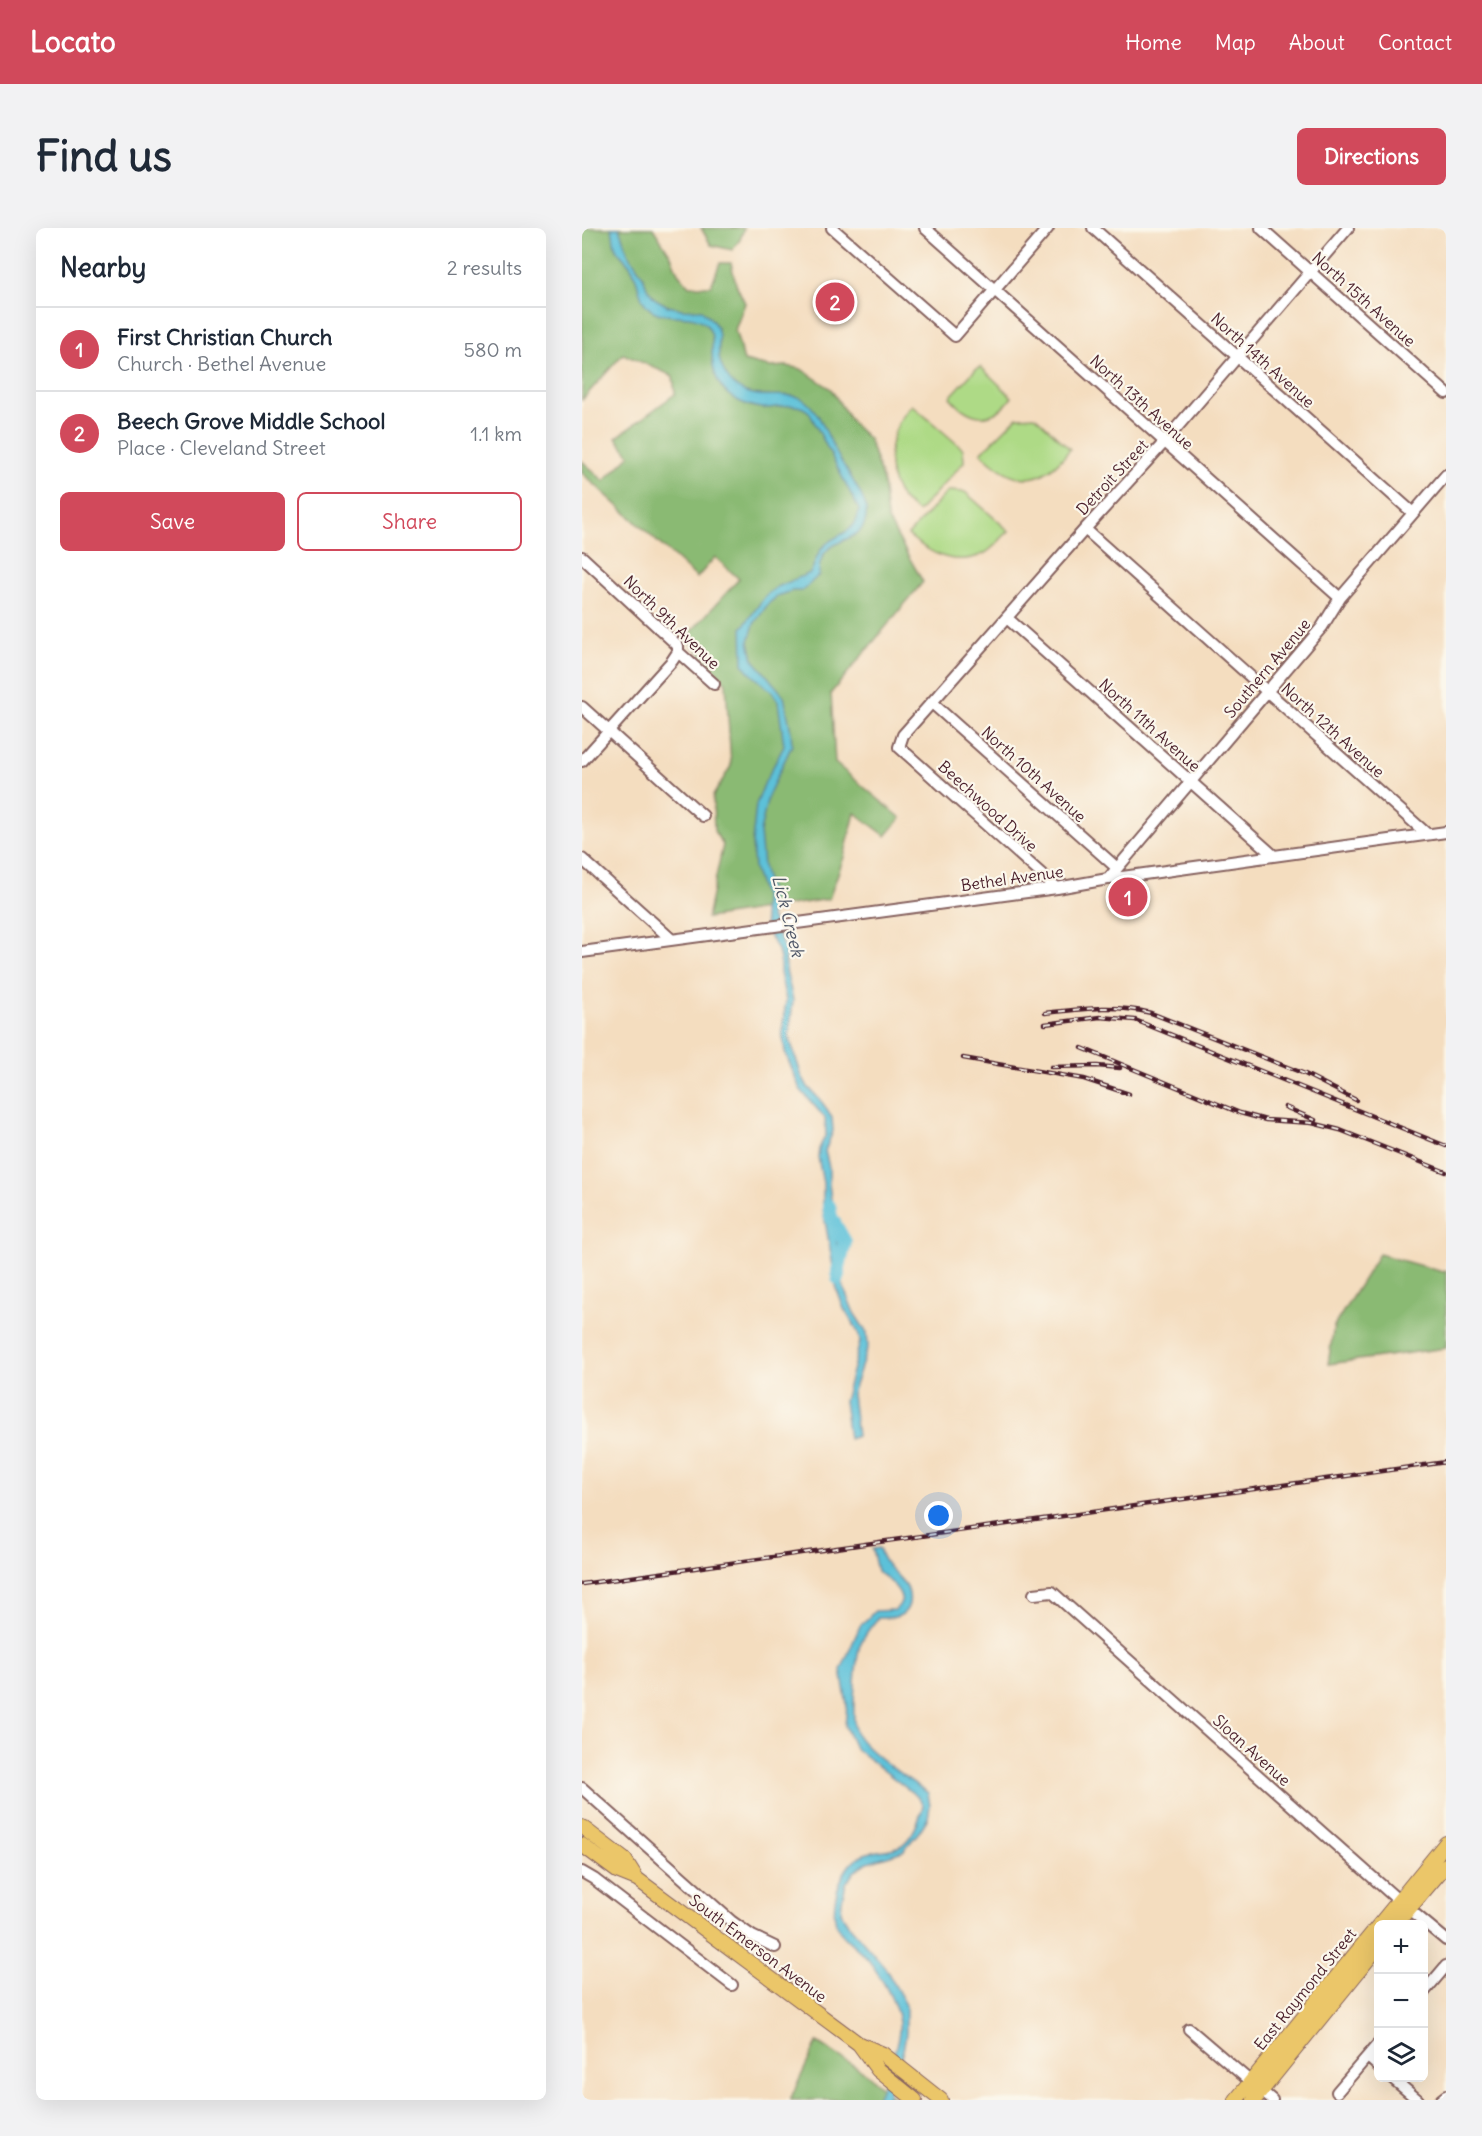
<!DOCTYPE html>
<html lang="en">
<head>
<meta charset="utf-8">
<style>
  body { margin:0; font-family:Delius,sans-serif; background:#f2f2f3; color:#1f2937 }
  .controls { position:absolute; right:18px; bottom:18px; display:grid; overflow:hidden; border-radius:9px; box-shadow:0 6px 24px #0002 }
  .controls button { width:54px; height:54px; display:grid; place-items:center; padding:0; border:0; border-bottom:2px solid #e0e1e3; background:#fff; color:#1f2937; font:30px sans-serif }
  .you { position:absolute; left:357px; top:1288px; width:21px; height:21px; margin:-15px; border:4px solid #fff; border-radius:50%; background:#1a73e8; box-shadow:0 0 0 9px #1a73e833 }
  .badge { display:grid; place-items:center; width:39px; height:39px; border-radius:50%; background:#d1495b; color:#fff; font-size:20px; font-weight:700 }
  .pin { position:absolute; translate:-50% -50%; border:3px solid #fff; box-shadow:0 2px 6px #0006 }
  .list { margin:0; padding:0; list-style:none }
  h2 { display:flex; justify-content:space-between; align-items:center; height:78px; margin:0; padding:0 24px; font-size:26px }
  h2 small { font-size:20px; font-weight:400; color:#747a83 }
  .list li { display:grid; grid-template-columns:39px 1fr auto; gap:18px; align-items:center; box-sizing:border-box; height:84px; padding:0 24px; border-top:2px solid #e0e1e3 }
  .list b { display:block; font-size:22px; white-space:nowrap }
  .list p { margin:0; font-size:20px; white-space:nowrap; color:#747a83 }
  .list em { font-size:20px; font-style:normal; color:#747a83 }
  .actions { display:flex; gap:12px; padding:18px 24px }
  .actions a { flex:1; padding:14px 0; border:2px solid #d1495b; border-radius:9px; text-align:center; font-size:21px; color:#d1495b }
  .actions .main { background:#d1495b; color:#fff }
  .icon { flex:none; width:33px; height:33px; fill:none; stroke:currentColor; stroke-width:2; stroke-linecap:round; stroke-linejoin:round }
  .map { position:relative; flex:none; width:864px; height:1872px; overflow:hidden; border-radius:9px }
  header { display:flex; align-items:center; gap:36px; box-sizing:border-box; height:84px; padding:0 30px; background:#d1495b; color:#fff }
  header strong { font-size:28px }
  nav { display:flex; gap:33px; margin-inline-start:auto; font-size:21px }
  .intro { display:flex; align-items:center; justify-content:space-between; box-sizing:border-box; height:144px; padding:0 36px }
  h1 { margin:0; font-size:42px }
  .button { padding:15px 27px; border-radius:9px; background:#d1495b; color:#fff; font-size:21px; font-weight:700 }
  main { display:flex; gap:36px; padding:0 36px }
  aside { flex:1; background:#fff; border-radius:9px; box-shadow:0 6px 24px #0002 }
  .map>svg:first-child { display:block }
  .green { fill:#aeda86; stroke:#7c7c58; stroke-width:1.5 }
  .forest { fill:#8aba73; stroke:#6a6c4f; stroke-width:1.5 }
  .water { fill:#5cc1d9; stroke:#537082; stroke-width:1.5 }
  .lines { fill:none; stroke-linecap:round; stroke-linejoin:round }
  .river { stroke:#5cc1d9; stroke-width:14 }
  .minor-casing { stroke:#86625f; stroke-width:14 }
  .major-casing { stroke:#86625f; stroke-width:16 }
  .minor { stroke:#fff; stroke-width:10 }
  .major { stroke:#ebc669; stroke-width:14 }
  .rail-casing { stroke:#4a1f2b; stroke-width:4.5 }
  .rail { stroke:#fbf7ec; stroke-width:2; stroke-dasharray:7; stroke-linecap:butt }
  .labels { text-anchor:middle; stroke-width:4.5; stroke-linejoin:round; paint-order:stroke }
  .street-label { font-size:16px; fill:#4a1f2b; stroke:#fbf7ec }
  .water-label { font-size:18px; font-style:italic; fill:#505868; stroke:#fbf7ec }
</style>
</head>
<body>
<header>
<strong>Locato</strong>
<nav><a>Home</a><a>Map</a><a>About</a><a>Contact</a></nav>
</header>
<div class="intro"><h1>Find us</h1><a class="button">Directions</a></div>
<main>
<aside>
<h2>Nearby<small>2 results</small></h2>
<ul class="list">
<li><span class="badge">1</span><div><b>First Christian Church</b><p>Church · Bethel Avenue</p></div><em>580 m</em></li>
<li><span class="badge">2</span><div><b>Beech Grove Middle School</b><p>Place · Cleveland Street</p></div><em>1.1 km</em></li>
</ul>
<div class="actions"><a class="main">Save</a><a>Share</a></div>
</aside>
<div class="map">
<svg width="864" height="1872" viewBox="0 0 864 1872">
  <rect width="100%" height="100%" fill="#fbf7ec"/>
  <filter id="ink" filterUnits="userSpaceOnUse"><feTurbulence type="fractalNoise" baseFrequency=".0167" numOctaves="2"/><feDisplacementMap in="SourceGraphic" scale="12" xChannelSelector="R" yChannelSelector="G"/><feConvolveMatrix kernelMatrix="1 2 1 2 8 2 1 2 1" color-interpolation-filters="sRGB"/></filter>
  <filter id="wash" filterUnits="userSpaceOnUse"><feTurbulence type="fractalNoise" baseFrequency=".008" numOctaves="4" result="noise"/><feDisplacementMap in="SourceGraphic" scale="24" xChannelSelector="R" yChannelSelector="G"/><feGaussianBlur stdDeviation="1.35" result="paint"/><feColorMatrix in="noise" values="0 0 0 0 0 0 0 0 0 0 0 0 0 0 0 0 0 1.4 0 .05"/><feComposite in="paint" operator="in"/></filter>
  <g filter="url(#wash)">
    <rect width="100%" height="100%" fill="#f4ddbf"/>
    <!-- green -->
    <path class="green" d="M399,139L430,169C411,196 388,193 368,169L394,141Z
      M330,177L381,221L382,234L336,284C331,280 325,276 321,272C299,242 306,202 330,177Z
      M453,188L488,221C459,260 432,258 399,225L435,189Z
      M366,263L383,264L427,303C419,310 411,321 403,325C374,340 348,326 326,307Z"/>
    <!-- forest -->
    <path class="forest" d="M0,0H71L89,28L96,45L107,58H129L138,35H149L154,56L163,75L153,102L162,133L187,139L205,138L219,141L249,161L270,195L287,211L301,253L305,290L341,354L249,465L253,535L319,590L304,608L273,585L262,629L247,671L125,690L141,617L132,603L131,568L149,538L144,455L104,409L157,351L133,329L115,350L0,245V233L22,253L48,227L34,210L93,166L91,148L41,126L0,172Z
      M119,0H162L158,12L150,22L129,17Z
      M797,1026L861,1044L864,1043V1120L746,1136L752,1098Z
      M235,1814L285,1846L315,1872H208Z"/>
    <!-- water -->
    <path class="water" d="M29,0H37L46,25L61,48L65,60L72,70L86,78L100,81L120,82C125,87 132,93 135,100C139,108 136,119 137,128C138,138 146,153 155,159C176,175 206,161 222,172C228,176 233,183 237,189C243,201 249,214 255,226C262,239 282,267 284,279C289,325 236,299 237,347L220,363H210L196,368L186,376L172,396L167,413L171,431L202,468L209,504L210,517L186,568L178,604L181,638L189,669L188,686L203,722L204,742L211,772L207,809L219,846L226,859L240,874L250,890L251,903L243,923L247,939V956L261,1058L272,1085L285,1105L286,1118L270,1166L275,1208L267,1211L262,1173L278,1114L276,1104L262,1081L255,1062L241,981V955L236,929L237,921L244,906L243,890L218,861L203,824L200,804L204,772L198,745V731L196,722L185,704L181,684L182,671L172,640L170,614L174,577L183,554L202,518L196,473L190,464L166,443L161,436L160,400L184,367L195,359L228,345C233,337 234,326 241,319C255,304 274,307 277,282L227,184C213,171 196,182 179,180C171,179 160,175 153,171C136,162 130,143 130,125C130,114 132,108 126,99C114,82 88,93 71,83C55,74 58,53 49,39C45,32 35,26 33,18C31,12 32,6 29,0Z
      M297,1320C301,1338 314,1344 324,1358C327,1363 328,1370 327,1376C323,1391 309,1390 296,1390C289,1398 282,1407 278,1417C274,1430 269,1494 274,1505C284,1524 328,1552 346,1565L348,1578L346,1590L337,1604L321,1623L286,1634L272,1644L264,1655L260,1672L259,1685L266,1696L302,1738L324,1777V1805L321,1823L304,1872H294C302,1855 315,1821 317,1803C320,1781 295,1741 281,1726C271,1716 255,1706 253,1691C250,1670 260,1637 280,1627C292,1621 309,1624 320,1617C332,1608 338,1590 341,1577L337,1570L273,1520L263,1498L265,1477L259,1442L278,1398L293,1383L313,1382C316,1379 321,1374 319,1369C317,1360 303,1348 295,1343L290,1321Z"/>
    <g class="lines">
      <!-- river -->
      <path class="river" d="M247,978L249,989L263,1014L256,1043V1050"/>
    </g>
  </g>
  <g filter="url(#ink)">
    <g class="lines">
      <!-- minor casing -->
      <g class="minor-casing">
        <path id="minor" d="M250,0L373,108L466,0
          M343,0L758,370
          M511,0L831,285
          M679,0L864,165
          M503,301L845,606
          M0,329L91,413L96,418V424L132,456
          M425,390L691,627
          M350,475L535,640
          M0,479L121,588
          M0,533L90,433L96,424
          M0,631L89,711
          M526,651L740,399L758,370L864,247
          M475,660L317,519L321,507L503,301L578,219L766,0
          M0,724L475,660L526,651L864,604
          M452,1366L470,1364L816,1672L864,1712
          M0,1560L149,1693L170,1708L193,1719
          M0,1644L12,1651L150,1757
          M842,1764L864,1738
          M607,1801L690,1872
          M786,1829L796,1838
          M810,1850L836,1872
          M755,1864L796,1816
          M859,1872L864,1868"/>
      </g>
      <!-- major casing -->
      <g class="major-casing">
        <path id="major" d="M0,1599L43,1632L55,1651
          M0,1617L35,1643L55,1651L277,1816L301,1826L359,1872
          M814,1696L864,1637
          M277,1816L296,1842L333,1872
          M654,1872L864,1615
          M672,1872L796,1719"/>
      </g>
      <!-- minor -->
      <use href="#minor" class="minor"/>
      <!-- major -->
      <use href="#major" class="major"/>
      <!-- rail casing -->
      <g class="rail-casing">
        <path id="rail" d="M463,785C499,781 533,776 569,785L723,846L774,872
          M463,796L518,789L553,792L864,918
          M500,820L658,885L684,892L730,895L758,902L864,944
          M381,830L502,851L547,866
          M469,839L515,838L538,840
          M703,879L733,892
          M0,1356L864,1234"/>
      </g>
      <!-- rail -->
      <use href="#rail" class="rail"/>
    </g>
  </g>
  <g class="labels">
    <!-- street labels -->
    <g class="street-label">
      <text transform="translate(782 71) rotate(42)" y="6">North 15th Avenue</text>
      <text transform="translate(681 132) rotate(42)" y="6">North 14th Avenue</text>
      <text transform="translate(560 174) rotate(42)" y="6">North 13th Avenue</text>
      <text transform="translate(530 249) rotate(-47)" y="6">Detroit Street</text>
      <text transform="translate(90 394) rotate(44)" y="6">North 9th Avenue</text>
      <text transform="translate(685 440) rotate(-50)" y="6">Southern Avenue</text>
      <text transform="translate(568 497) rotate(42)" y="6">North 11th Avenue</text>
      <text transform="translate(751 502) rotate(42)" y="6">North 12th Avenue</text>
      <text transform="translate(452 546) rotate(42)" y="6">North 10th Avenue</text>
      <text transform="translate(406 578) rotate(42)" y="6">Beechwood Drive</text>
      <text transform="translate(430 650) rotate(-8)" y="6">Bethel Avenue</text>
      <text transform="translate(670 1522) rotate(42)" y="6">Sloan Avenue</text>
      <text transform="translate(176 1720) rotate(37)" y="6">South Emerson Avenue</text>
      <text transform="translate(723 1761) rotate(-51)" y="6">East Raymond Street</text>
    </g>
    <!-- water labels -->
    <g class="water-label">
      <text transform="translate(206 688) rotate(76)" y="6">Lick Creek</text>
    </g>
  </g>
</svg>
<div class="controls">
<button>+</button>
<button>−</button>
<button><svg class="icon" aria-label="layers" viewBox="0 0 24 24"><path d="M12 4l9 5-9 5-9-5zM3 14l9 5 9-5"/></svg></button>
</div>
<div class="you"></div>
<div class="pin badge" style="left:546px;top:669px">1</div>
<div class="pin badge" style="left:253px;top:74px">2</div>
</div>
</main>
</body>
</html>
